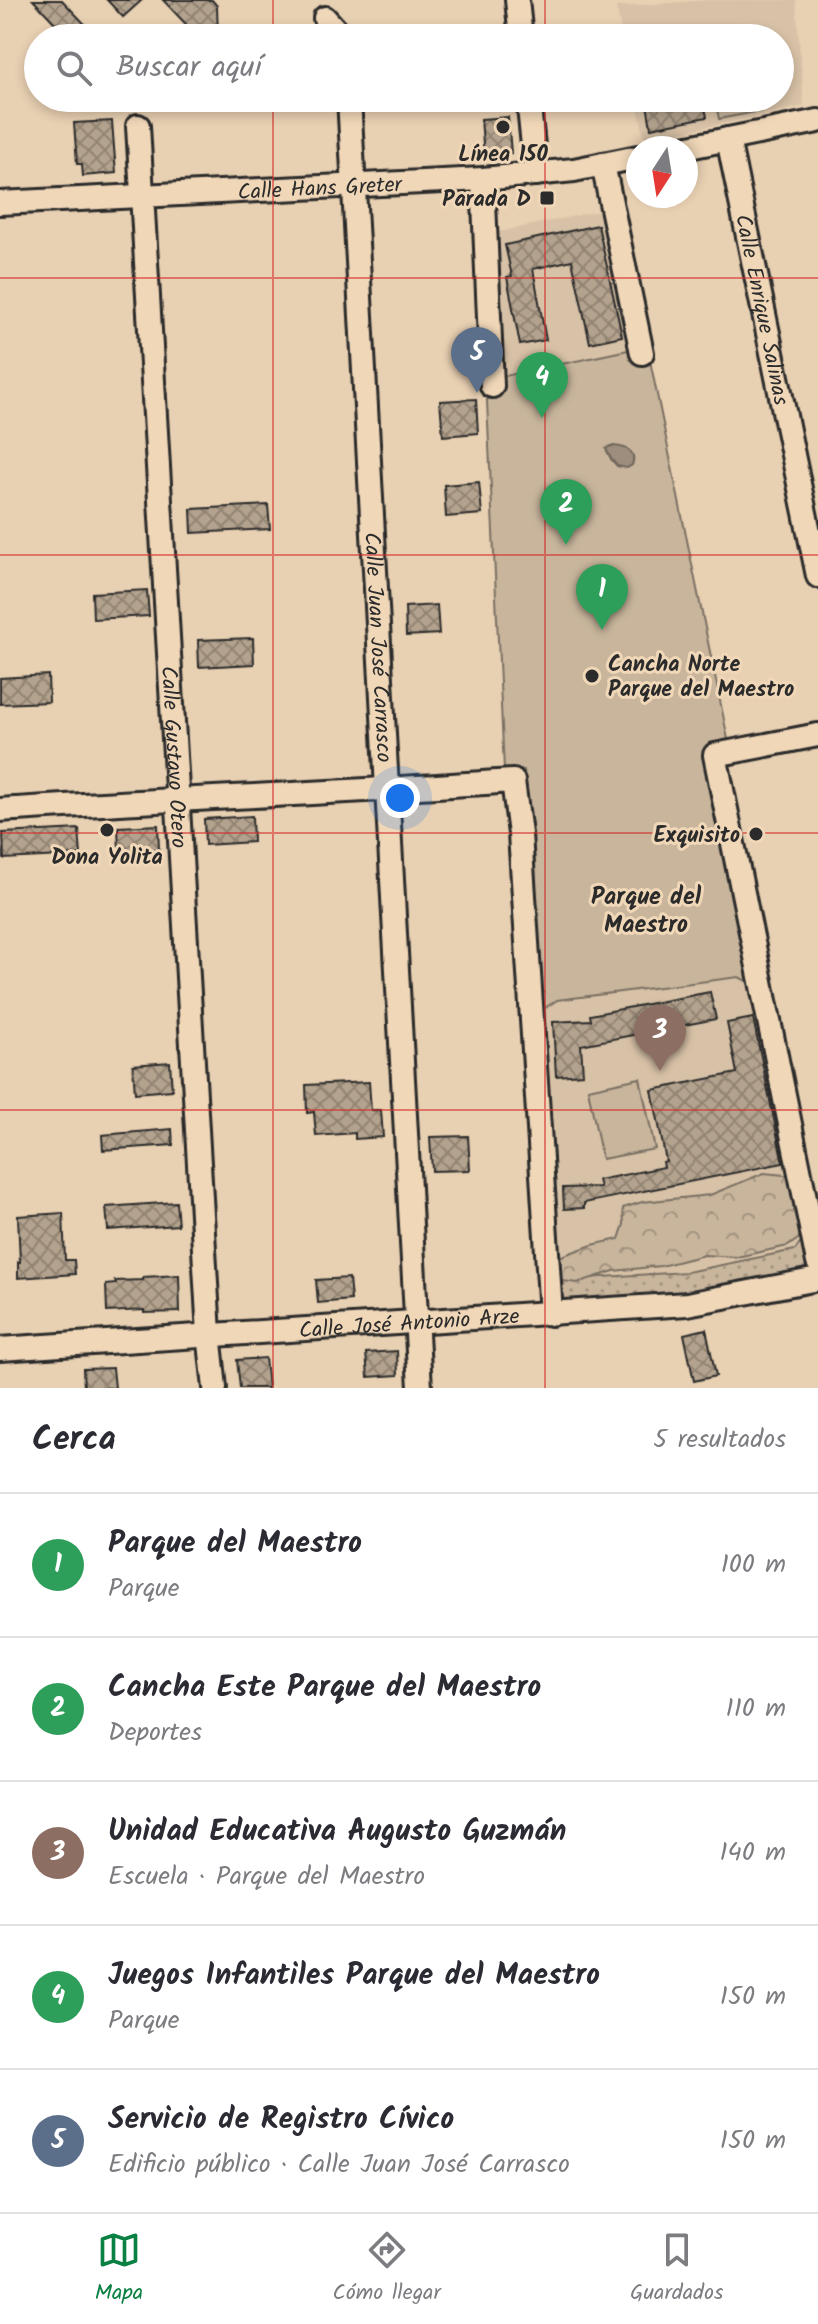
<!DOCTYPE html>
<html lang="es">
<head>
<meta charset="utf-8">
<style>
  body { margin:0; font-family:Kalam,sans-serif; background:#f2f2f3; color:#2b2b33 }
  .compass { position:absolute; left:626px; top:136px; width:72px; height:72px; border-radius:50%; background:#fff; box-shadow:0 4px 12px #0003; rotate:192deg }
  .you { position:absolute; left:400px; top:798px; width:28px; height:28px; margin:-20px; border:6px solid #fff; border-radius:50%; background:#1a73e8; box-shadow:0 0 0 12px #1a73e833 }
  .badge { display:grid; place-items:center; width:52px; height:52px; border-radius:50%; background:#0b8043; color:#fff; font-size:26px; font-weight:700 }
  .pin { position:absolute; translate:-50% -66px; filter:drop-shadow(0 2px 4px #0008) }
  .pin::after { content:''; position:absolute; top:42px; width:28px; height:24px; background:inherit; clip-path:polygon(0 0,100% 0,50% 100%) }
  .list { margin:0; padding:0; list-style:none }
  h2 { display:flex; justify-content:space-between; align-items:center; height:104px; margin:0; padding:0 32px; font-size:34px }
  h2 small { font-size:26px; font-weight:400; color:#7c7c81 }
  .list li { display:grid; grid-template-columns:52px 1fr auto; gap:24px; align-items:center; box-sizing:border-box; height:144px; padding:0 32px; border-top:2px solid #e1e1e2 }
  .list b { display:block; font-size:30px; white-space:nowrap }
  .list p { margin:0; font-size:26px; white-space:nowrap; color:#7c7c81 }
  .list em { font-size:26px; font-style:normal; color:#7c7c81 }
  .icon { flex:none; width:44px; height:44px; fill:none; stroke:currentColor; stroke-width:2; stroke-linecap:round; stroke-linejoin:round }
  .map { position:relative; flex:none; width:818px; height:1388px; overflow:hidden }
  .search { position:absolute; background:#fff; box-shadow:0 4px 12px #0003; left:24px; right:24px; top:24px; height:88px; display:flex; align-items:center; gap:20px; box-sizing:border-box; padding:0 28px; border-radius:44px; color:#7c7c81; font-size:30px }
  .sheet { height:824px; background:#fff }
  nav { display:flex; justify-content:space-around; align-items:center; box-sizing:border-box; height:112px; border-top:2px solid #e1e1e2; background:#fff; font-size:22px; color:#7c7c81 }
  nav a { display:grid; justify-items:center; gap:4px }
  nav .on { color:#0b8043 }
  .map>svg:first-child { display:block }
  .built { fill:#d8c2a7 }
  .grass { fill:url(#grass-dots); stroke:#7a7064; stroke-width:2 }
  .forest { fill:url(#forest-crowns); stroke:#7a7064; stroke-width:2 }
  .park { fill:#c8b59c; stroke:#7a7064; stroke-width:2 }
  .water { fill:#9d8e7d; stroke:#6f665c; stroke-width:2 }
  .building { fill:url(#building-cross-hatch); stroke:#2b2b2b; stroke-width:2 }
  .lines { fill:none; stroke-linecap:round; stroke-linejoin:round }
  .minor-casing { stroke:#2b2b2b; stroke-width:28 }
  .minor { stroke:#f0d7b8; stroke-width:22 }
  .grid { fill:none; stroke:#d62828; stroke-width:2; stroke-opacity:0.55 }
  .poi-dot { fill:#2b2b2b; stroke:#f0d7b8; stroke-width:3 }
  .labels { text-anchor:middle; stroke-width:6; stroke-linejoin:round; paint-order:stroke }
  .poi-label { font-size:22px; font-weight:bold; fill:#2b2b2b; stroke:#f0d7b8 }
  .street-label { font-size:22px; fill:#2b2b2b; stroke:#f0d7b8 }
  .neighbourhood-label { font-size:24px; font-weight:bold; fill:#2b2b2b; stroke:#f0d7b8 }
</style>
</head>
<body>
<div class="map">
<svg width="818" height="1388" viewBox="0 0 818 1388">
  <defs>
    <pattern id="grass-dots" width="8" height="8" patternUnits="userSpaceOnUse" patternTransform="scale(2)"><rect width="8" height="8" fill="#c8b59c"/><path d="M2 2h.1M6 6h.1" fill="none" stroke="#a3937f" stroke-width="1.8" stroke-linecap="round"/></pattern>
    <pattern id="forest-crowns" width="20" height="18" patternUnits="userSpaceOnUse" patternTransform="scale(2)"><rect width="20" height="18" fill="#c8b59c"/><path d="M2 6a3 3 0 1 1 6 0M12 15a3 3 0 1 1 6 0" fill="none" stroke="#a3937f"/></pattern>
    <pattern id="building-cross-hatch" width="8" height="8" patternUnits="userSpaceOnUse" patternTransform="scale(2)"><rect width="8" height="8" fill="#b3a28d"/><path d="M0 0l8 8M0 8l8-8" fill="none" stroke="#928473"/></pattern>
  </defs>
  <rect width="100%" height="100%" fill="#e8d0b2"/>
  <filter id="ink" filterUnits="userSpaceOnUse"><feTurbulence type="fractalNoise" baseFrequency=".0125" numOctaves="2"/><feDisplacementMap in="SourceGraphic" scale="16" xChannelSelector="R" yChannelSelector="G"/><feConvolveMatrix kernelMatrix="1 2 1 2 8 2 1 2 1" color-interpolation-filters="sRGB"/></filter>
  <g filter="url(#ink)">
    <!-- built -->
    <path class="built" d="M708,0H796L804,106L645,140L636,98H780V38H623L616,7Z
      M603,210L632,349L504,376L494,233Z
      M739,977L755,987L806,1236L795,1250L687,1272L568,1279L558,1271L544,1010L549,1003L557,1000Z"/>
    <!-- grass -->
    <path class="grass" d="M806,1236L809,1262L805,1271L698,1297L563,1306L557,1300L558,1271L568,1279L687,1272L795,1250Z"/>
    <!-- forest -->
    <path class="forest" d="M764,1173L785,1175L808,1187L812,1214L798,1239L788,1246L737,1257L704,1255L661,1266L614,1271L577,1283L563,1281L542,1273V1263L592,1245L619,1239L624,1224L623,1208L642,1202L710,1195Z"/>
    <!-- park -->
    <path class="park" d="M715,98H758L761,111L719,119Z
      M647,346L729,744L704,751L750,983L739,977L557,1000L542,1010L524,770H504L486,380Z
      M640,1078L655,1149L602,1159L588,1089Z"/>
    <!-- water -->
    <path class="water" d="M610,446C622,446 638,449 632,465L627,468L617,466L611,459L606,449Z"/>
    <!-- building -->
    <path class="building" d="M33,0H62L98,38H63L53,28L57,25Z
      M107,0H142L123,17Z
      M163,0H212L217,6L218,38H199Z
      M646,98H703L707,117L651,128Z
      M508,117L511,153L484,156L481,119Z
      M112,121L116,173L83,176L82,164H77L74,123Z
      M598,225L622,336L590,343L572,260L533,269L546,340L520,345L507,277L512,276L505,245Z
      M476,399L478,433L443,436L440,401Z
      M479,482L482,514L446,517L444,485Z
      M268,505L270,529L192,533L191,509Z
      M147,590L149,616L93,619L92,593Z
      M437,605L439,634L406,636L405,607Z
      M253,638L254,664L199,667L198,640Z
      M48,675L49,702L0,704V678Z
      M252,816L253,842L205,845L204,819Z
      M158,825L159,850L119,851L118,827Z
      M79,829L81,855L4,859L3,833Z
      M710,992L716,1019L581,1045L583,1074L556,1076L553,1022L591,1020L590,1015Z
      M753,1018L783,1163L584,1203V1208L564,1209L563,1188L600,1187L598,1180L664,1167L663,1162L666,1161L652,1090L737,1073L727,1023Z
      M170,1062L172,1090L135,1093L133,1065Z
      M369,1082L371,1110H381L383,1137L355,1139V1133L316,1136L314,1112L307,1113L306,1085Z
      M172,1129L173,1145L103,1150L102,1135Z
      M468,1136L470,1170L432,1171L430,1137Z
      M176,1202L178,1225L108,1230L106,1207Z
      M63,1213L65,1260H74L75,1274L18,1278V1262H20L18,1216Z
      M179,1275L180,1312L144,1313V1310L107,1312L106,1285L116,1284L115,1281L143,1280V1277Z
      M349,1278L351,1300L318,1303L316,1280Z
      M706,1329L716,1376L694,1381L684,1334Z
      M397,1351L398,1375L368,1377L366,1353Z
      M265,1358L268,1388H240L237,1360Z
      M113,1368L115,1388H84L83,1369Z"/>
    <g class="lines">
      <!-- minor casing -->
      <g class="minor-casing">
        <g id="minor">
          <path d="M517,0L521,38"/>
          <path d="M325,18L343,38"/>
          <path id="s1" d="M349,98L420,1388"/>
          <path d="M528,98L536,174"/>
          <path id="s2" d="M138,126L209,1334L215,1388"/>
          <path id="s3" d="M728,139L818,576"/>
          <path d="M684,148L818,121"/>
          <path d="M603,164L642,353"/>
          <path d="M483,179L492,386"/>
          <path id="s4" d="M0,203L483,179L574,170L638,157"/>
          <path d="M818,735L715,755L818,1262"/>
          <path d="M0,810C171,799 342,793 513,781L520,834L551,1314"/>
          <path id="s5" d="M0,1349L687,1304L818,1279"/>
        </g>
      </g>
      <!-- minor -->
      <use href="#minor" class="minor"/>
    </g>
  </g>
  <!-- grid -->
  <path class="grid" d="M273,0V38M545,0V38M273,98V1388M545,98V1388M0,278H818M0,555H818M0,833H818M0,1110H818"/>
  <!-- markers -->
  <g class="poi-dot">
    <circle cx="503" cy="127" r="8"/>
    <rect x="539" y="190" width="16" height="16" rx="4"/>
    <circle cx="592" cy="676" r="8"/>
    <circle cx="107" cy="830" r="8"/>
    <circle cx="756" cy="834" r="8"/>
  </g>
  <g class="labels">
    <!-- poi labels -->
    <g class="poi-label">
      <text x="503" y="161">Línea 150</text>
      <text x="531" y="206" text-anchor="end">Parada D</text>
      <text x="608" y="671" text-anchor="start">Cancha Norte<tspan x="608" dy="25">Parque del Maestro</tspan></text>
      <text x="740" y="842" text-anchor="end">Exquisito</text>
      <text x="107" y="864">Dona Yolita</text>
    </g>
    <!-- street labels -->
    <g class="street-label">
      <text dy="8" stroke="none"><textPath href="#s4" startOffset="320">Calle Hans Greter</textPath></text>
      <text dy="8" stroke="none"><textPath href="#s3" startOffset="174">Calle Enrique Salinas</textPath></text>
      <text dy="8" stroke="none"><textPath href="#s1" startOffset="550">Calle Juan José Carrasco</textPath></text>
      <text dy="8" stroke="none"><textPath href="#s2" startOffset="632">Calle Gustavo Otero</textPath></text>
      <text dy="8" stroke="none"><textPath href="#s5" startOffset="410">Calle José Antonio Arze</textPath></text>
    </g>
    <!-- neighbourhood labels -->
    <g class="neighbourhood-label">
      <text x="646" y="904">Parque del<tspan x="646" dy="28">Maestro</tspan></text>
    </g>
  </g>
</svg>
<svg class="compass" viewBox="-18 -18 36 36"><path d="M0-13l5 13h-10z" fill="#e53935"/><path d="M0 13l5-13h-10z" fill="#7c7c81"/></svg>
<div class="you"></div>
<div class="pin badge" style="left:602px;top:630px;background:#2e9e5b">1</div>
<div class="pin badge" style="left:566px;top:545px;background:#2e9e5b">2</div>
<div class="pin badge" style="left:660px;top:1071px;background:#8d6e63">3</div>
<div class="pin badge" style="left:542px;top:418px;background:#2e9e5b">4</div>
<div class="pin badge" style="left:477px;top:393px;background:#5c6f8a">5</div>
<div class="search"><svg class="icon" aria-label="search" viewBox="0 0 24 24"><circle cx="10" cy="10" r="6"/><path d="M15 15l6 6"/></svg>Buscar aquí</div>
</div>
<section class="sheet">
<h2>Cerca<small>5 resultados</small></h2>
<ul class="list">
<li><span class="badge" style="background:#2e9e5b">1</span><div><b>Parque del Maestro</b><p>Parque</p></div><em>100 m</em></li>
<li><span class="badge" style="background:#2e9e5b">2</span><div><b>Cancha Este Parque del Maestro</b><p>Deportes</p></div><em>110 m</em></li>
<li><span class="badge" style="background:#8d6e63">3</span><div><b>Unidad Educativa Augusto Guzmán</b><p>Escuela · Parque del Maestro</p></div><em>140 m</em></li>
<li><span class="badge" style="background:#2e9e5b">4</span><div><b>Juegos Infantiles Parque del Maestro</b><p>Parque</p></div><em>150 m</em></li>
<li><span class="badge" style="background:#5c6f8a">5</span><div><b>Servicio de Registro Cívico</b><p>Edificio público · Calle Juan José Carrasco</p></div><em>150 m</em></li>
</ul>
</section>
<nav>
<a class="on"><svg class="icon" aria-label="map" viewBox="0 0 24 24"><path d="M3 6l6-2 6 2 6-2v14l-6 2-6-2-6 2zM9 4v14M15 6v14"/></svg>Mapa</a>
<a><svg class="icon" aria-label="directions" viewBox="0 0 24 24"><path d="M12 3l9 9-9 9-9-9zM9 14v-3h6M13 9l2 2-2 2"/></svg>Cómo llegar</a>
<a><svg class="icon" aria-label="saved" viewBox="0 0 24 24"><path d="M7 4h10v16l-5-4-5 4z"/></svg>Guardados</a>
</nav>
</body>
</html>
